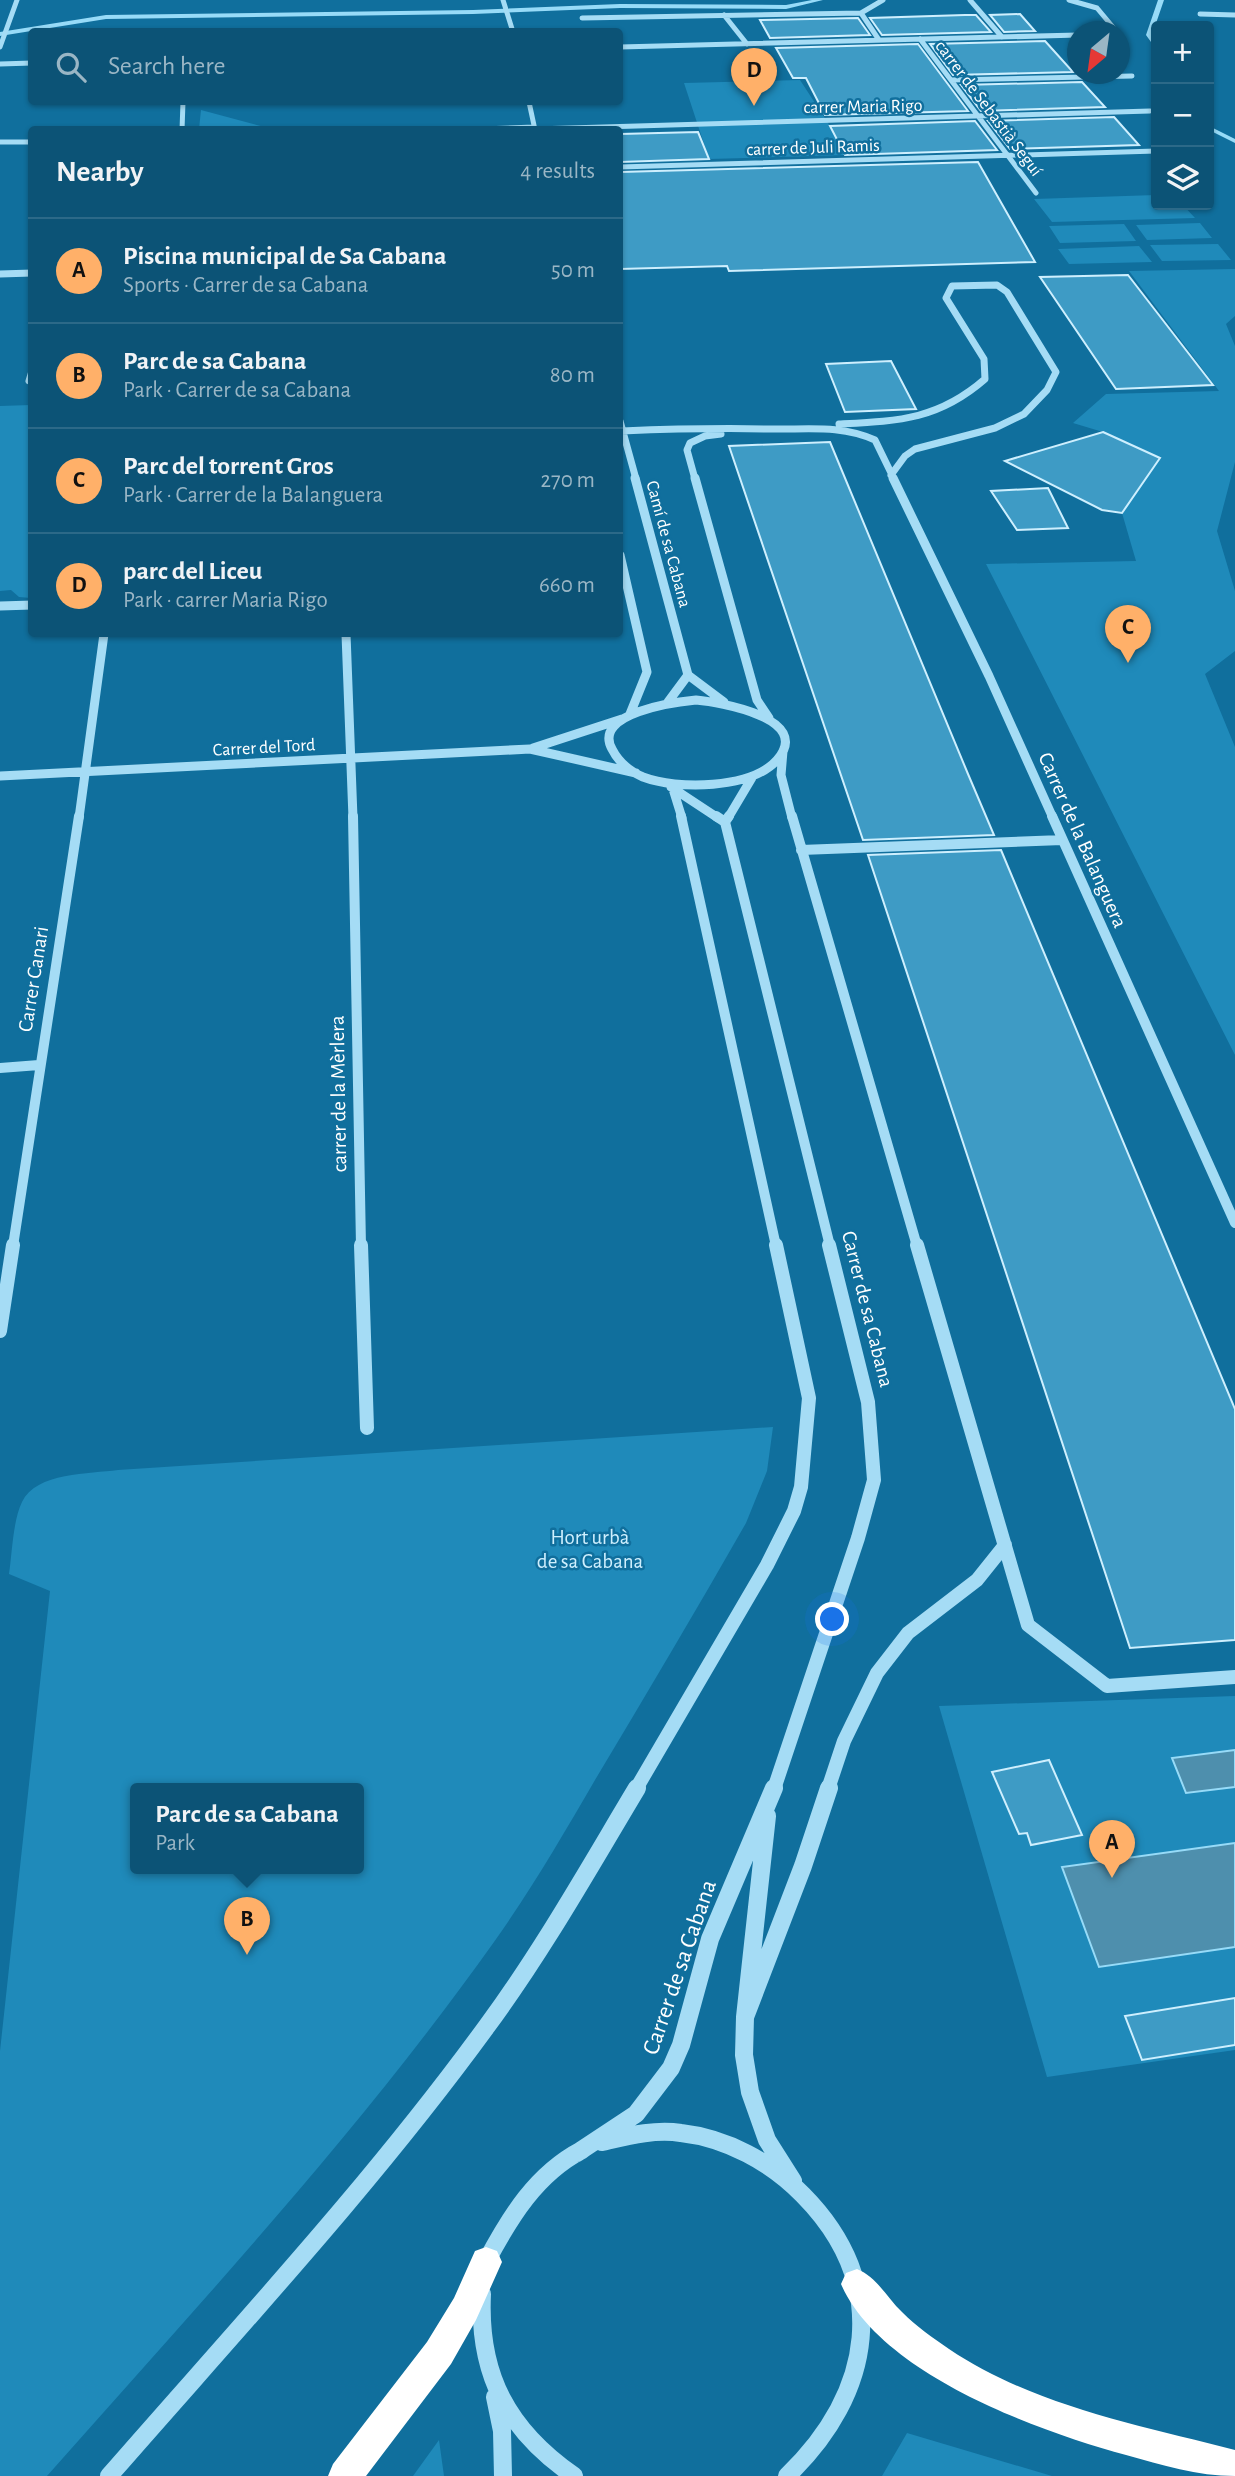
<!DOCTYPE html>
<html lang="en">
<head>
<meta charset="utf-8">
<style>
  body { margin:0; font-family:"Alegreya Sans",sans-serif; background:#1a5d7e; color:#f1f3f6 }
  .controls { position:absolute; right:21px; top:21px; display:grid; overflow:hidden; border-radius:7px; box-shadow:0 2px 5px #0004 }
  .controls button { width:63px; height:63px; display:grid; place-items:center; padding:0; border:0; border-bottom:2px solid #2c6988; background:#0c5376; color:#f1f3f6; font:35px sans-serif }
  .compass { position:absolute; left:1067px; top:21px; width:63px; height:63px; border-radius:50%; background:#0c5376; box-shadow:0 2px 5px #0004; rotate:209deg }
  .you { position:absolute; left:833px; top:1620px; width:24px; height:24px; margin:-18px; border:5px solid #fff; border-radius:50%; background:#1a73e8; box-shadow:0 0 0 10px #1a73e833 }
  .badge { display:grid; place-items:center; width:46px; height:46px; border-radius:50%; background:#ffb069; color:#111; font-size:23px; font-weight:700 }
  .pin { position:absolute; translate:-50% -58px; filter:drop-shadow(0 2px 4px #0008) }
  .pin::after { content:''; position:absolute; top:37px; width:24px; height:21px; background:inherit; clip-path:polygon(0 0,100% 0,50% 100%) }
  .popup { position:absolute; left:130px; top:1783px; width:234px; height:91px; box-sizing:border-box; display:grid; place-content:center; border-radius:7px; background:#0c5376; filter:drop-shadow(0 2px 5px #0005); font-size:23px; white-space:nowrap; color:#9ab6c5 }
  .popup b { font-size:26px; color:#f1f3f6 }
  .popup::after { content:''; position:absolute; left:50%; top:100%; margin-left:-14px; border:14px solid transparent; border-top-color:#0c5376 }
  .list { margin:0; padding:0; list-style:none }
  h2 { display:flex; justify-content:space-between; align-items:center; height:91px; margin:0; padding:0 28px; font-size:30px }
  h2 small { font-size:23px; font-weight:400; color:#9ab6c5 }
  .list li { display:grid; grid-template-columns:46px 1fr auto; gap:21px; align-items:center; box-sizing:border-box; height:105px; padding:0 28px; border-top:2px solid #2c6988 }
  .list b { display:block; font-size:26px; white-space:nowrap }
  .list p { margin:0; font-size:23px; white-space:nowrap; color:#9ab6c5 }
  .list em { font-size:23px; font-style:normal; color:#9ab6c5 }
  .icon { flex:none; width:38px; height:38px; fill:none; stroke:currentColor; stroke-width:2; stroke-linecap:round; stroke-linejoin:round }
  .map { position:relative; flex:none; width:1235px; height:2476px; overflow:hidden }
  .search { position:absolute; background:#0c5376; box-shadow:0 2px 5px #0004; left:28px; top:28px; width:595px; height:77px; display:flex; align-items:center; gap:18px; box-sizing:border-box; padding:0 24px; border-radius:7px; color:#9ab6c5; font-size:26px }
  .panel { position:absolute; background:#0c5376; box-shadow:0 2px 5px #0004; left:28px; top:126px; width:595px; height:511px; border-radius:7px }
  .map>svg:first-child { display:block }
  .green { fill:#1f8aba; fill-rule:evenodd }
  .water { fill:#4e8fad; stroke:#97dbf8; stroke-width:2 }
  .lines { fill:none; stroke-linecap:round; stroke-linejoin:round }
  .stream { fill:#97dbf8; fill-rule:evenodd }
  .building { fill:#3e9bc5; stroke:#ceeffe; stroke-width:2 }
  .minor-far5 { stroke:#a5dcf5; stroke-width:5 }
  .minor-far4 { stroke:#a5dcf5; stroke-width:7 }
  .minor-far3 { stroke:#a5dcf5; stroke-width:9 }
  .minor-far2 { stroke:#a5dcf5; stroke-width:10 }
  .minor-far1 { stroke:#a5dcf5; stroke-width:14 }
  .minor { stroke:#a5dcf5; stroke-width:18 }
  .highway { fill:#fff; fill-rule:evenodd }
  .labels { text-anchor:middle; stroke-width:5; stroke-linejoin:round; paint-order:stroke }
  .far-street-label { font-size:18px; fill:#fff; stroke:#106f9d }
  .street-label { font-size:21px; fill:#fff; stroke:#106f9d }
  .park-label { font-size:21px; fill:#ceeffe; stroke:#106f9d }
  .near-street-label { font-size:24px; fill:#fff; stroke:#106f9d }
</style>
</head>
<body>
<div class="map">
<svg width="1235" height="2476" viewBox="0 0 1235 2476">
  <rect width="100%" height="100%" fill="#106f9d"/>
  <!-- green -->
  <path class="green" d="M800,80L832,129L845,155L709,159L684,83Z
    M201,110L272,129H199Z
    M1156,195V205H1183L1195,218L1052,222L1034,199Z
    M1200,223L1212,238L1147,240L1136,225Z
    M1124,224L1136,241L1060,243L1049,226Z
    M1218,244L1231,260L1162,261L1150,245Z
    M1139,246L1152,262L1069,264L1058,249Z
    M1235,269V316L1226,324L1235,346V462L1217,531L1235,591V651L1205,674L1235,747V1055L986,564L1136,561L1122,513L1139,488L1146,452L1103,432L1073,423L1106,394L1219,391L1129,271Z
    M31,405H32L31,598L19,597L11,590L0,591V406Z
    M773,1427L767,1471L746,1523C697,1609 646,1695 595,1780C563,1835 531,1890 494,1942C359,2132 201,2302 47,2476H0V2051L50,1591L9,1574C12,1554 13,1520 22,1502C36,1472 90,1474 118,1470ZM135,1789H359V1869H135Z
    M1235,1696V2050L1047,2077L939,1706Z
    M907,2433L1052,2476H882Z
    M439,2440L444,2476H413Z"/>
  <!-- water -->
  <path class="water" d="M1235,1750V1787L1186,1793L1172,1758Z
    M1235,1843V1947L1099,1967L1062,1867Z"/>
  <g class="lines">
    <!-- stream -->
    <path class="stream" d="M812,0H823L786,9L620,8L473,14L106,19L0,36V32L106,15L473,10L620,4L786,5Z
      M1158,0H1164L1152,35L1156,42V49L1146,35Z
      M1209,126L1235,139V143L1209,130Z"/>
  </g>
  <!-- building -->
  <path class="building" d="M1020,14L1035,31L1004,32L990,15Z
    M965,15H976L991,32L882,35L870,18Z
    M858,18L870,35L770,38L760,20Z
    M1045,41L1073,72L953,75L930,44Z
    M918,44L968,111L825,115L806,78H793L776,48Z
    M1082,82L1105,107L981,111L961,85Z
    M1114,117L1139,145L1010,149L988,121Z
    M975,121L997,150L845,155L830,126Z
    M698,132L709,159L620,162V134Z
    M978,162L1035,262L729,271L727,266L620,269V172Z
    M1128,275L1213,385L1116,389L1040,277Z
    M891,361L916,409L845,412L826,364Z
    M1103,432L1160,458L1122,513L1102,510L1005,461Z
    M830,442L968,774L994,835L863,840L729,446Z
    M1048,488L1068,528L1017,530L991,491Z
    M1001,850L1235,1409V1640L1130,1648L868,855Z
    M1049,1760L1082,1835L1031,1845L1027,1833L1019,1834L992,1772Z
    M1235,1998V2045L1142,2060L1125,2016Z"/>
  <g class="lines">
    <!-- minor-far5 -->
    <path class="minor-far5" d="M503,0L513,32
      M970,0L1002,37
      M1069,0L1097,8L1117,32
      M1200,14L1235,15
      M724,15L747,44
      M582,18L861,13
      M920,39L1036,193
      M879,40L861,13L883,0
      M0,47L17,0
      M620,47L1078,35
      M0,64L32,63
      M951,80L1132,76
      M529,102L535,130
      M535,129L1150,111
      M182,130L183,102
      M454,130L534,127
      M0,142H32
      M620,167L1156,151"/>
    <!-- minor-far4 -->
    <path class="minor-far4" d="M0,274L32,273
      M29,381L32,371
      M620,421L636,479
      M839,424C898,421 938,420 985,379L984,359L946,298L952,286L997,285L1007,292L1056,372L1047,390L1024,414L995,428L915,449L905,456L891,475
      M622,431C671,429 719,428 768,429C805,430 840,424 875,440L894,479
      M695,479L687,450L690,443L705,436L721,434"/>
    <!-- minor-far3 -->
    <path class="minor-far3" d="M635,478L688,675
      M695,478L757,700L769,718
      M893,478L989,676L1053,818
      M620,555L647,672L630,714
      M0,606L32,605
      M346,634L353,818
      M688,675L724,702
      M696,700C719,702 814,718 777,760C751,789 677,790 643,777C629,771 619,763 612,749C592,713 675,702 696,700Z
      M668,702L688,675
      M533,748L622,719
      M783,751L781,775L792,818
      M0,776L530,749L636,773
      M671,787L718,818
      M673,789L682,818
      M79,818L104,634
      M728,818L753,776"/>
    <!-- minor-far2 -->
    <path class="minor-far2" d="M353,816L361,1246
      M681,816L776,1246
      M716,816L725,822
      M729,816L725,822L830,1246
      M792,816L917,1246
      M1052,816L1235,1223
      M801,850L1062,840
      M0,1068L39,1065
      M13,1246L79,816"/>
    <!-- minor-far1 -->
    <path class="minor-far1" d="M361,1245L367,1428
      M917,1245L1028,1625L1107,1686L1235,1677
      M0,1331L13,1245
      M636,1789L767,1565L794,1511L801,1487L809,1398L776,1245
      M774,1789L858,1538L874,1480L868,1402L829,1245
      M828,1789L844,1741L877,1673L908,1633L977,1580L1005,1545"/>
    <!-- minor -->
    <path class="minor" d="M767,1816L745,2017L744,2055L750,2092L767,2140L793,2181
      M745,2017L803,1866L829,1788
      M602,2142C628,2136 654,2129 681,2133C726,2138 771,2162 803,2195C891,2284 874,2393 787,2476
      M577,2153L636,2114L671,2068L681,2045L710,1939L774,1788
      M486,2262C510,2217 536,2174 582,2150
      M482,2294C478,2375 508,2430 574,2476
      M495,2397L502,2431L503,2476
      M109,2476C238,2328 372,2184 487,2026C543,1950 589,1868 637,1788"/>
    <!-- highway -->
    <path class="highway" d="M486,2247L497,2251L502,2262L476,2320L451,2364L366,2476H328L333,2464L427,2342L454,2298L475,2251Z
      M857,2269C877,2277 887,2298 902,2312C916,2326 933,2338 949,2349C1034,2406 1138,2425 1235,2450V2476C1197,2476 1162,2465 1126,2455C1038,2431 880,2374 841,2284L846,2273Z"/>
  </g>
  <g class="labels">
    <!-- far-street labels -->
    <g class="far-street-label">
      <text transform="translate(863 106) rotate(-1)" y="6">carrer Maria Rigo</text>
      <text transform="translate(989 108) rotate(53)" y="6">carrer de Sebastià Seguí</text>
      <text transform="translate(813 147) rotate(-2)" y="6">carrer de Juli Ramis</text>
      <text transform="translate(669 544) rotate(75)" y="6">Camí de sa Cabana</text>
      <text transform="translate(264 747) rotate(-3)" y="6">Carrer del Tord</text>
    </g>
    <!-- street labels -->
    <g class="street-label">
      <text transform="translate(1083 840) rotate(66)" y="7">Carrer de la Balanguera</text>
      <text transform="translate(33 979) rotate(-81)" y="7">Carrer Canari</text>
      <text transform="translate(338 1094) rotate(-91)" y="7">carrer de la Mèrlera</text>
      <text transform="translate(868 1309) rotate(76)" y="7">Carrer de sa Cabana</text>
    </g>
    <!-- park labels -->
    <g class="park-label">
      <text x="590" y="1544">Hort urbà<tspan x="590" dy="24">de sa Cabana</tspan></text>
    </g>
    <!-- near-street labels -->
    <g class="near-street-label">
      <text transform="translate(679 1967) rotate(-71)" y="8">Carrer de sa Cabana</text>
    </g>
  </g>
</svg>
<div class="controls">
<button>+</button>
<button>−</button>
<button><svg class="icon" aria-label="layers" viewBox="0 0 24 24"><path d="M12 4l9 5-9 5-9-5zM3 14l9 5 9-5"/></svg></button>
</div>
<svg class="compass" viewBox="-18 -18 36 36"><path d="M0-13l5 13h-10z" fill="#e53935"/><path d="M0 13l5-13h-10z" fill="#9ab6c5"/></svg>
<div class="you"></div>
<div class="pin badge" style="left:1112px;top:1878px">A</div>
<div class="pin badge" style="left:247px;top:1955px">B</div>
<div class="popup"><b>Parc de sa Cabana</b>Park</div>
<div class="pin badge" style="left:1128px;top:663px">C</div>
<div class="pin badge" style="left:754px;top:106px">D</div>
<div class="search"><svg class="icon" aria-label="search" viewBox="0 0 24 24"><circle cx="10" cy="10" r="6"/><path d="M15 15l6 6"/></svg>Search here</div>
<section class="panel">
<h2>Nearby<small>4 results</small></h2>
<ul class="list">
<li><span class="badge">A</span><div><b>Piscina municipal de Sa Cabana</b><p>Sports · Carrer de sa Cabana</p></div><em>50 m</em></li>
<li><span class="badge">B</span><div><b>Parc de sa Cabana</b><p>Park · Carrer de sa Cabana</p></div><em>80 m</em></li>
<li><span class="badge">C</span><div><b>Parc del torrent Gros</b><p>Park · Carrer de la Balanguera</p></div><em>270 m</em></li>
<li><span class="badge">D</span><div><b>parc del Liceu</b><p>Park · carrer Maria Rigo</p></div><em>660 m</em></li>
</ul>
</section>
</div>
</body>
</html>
